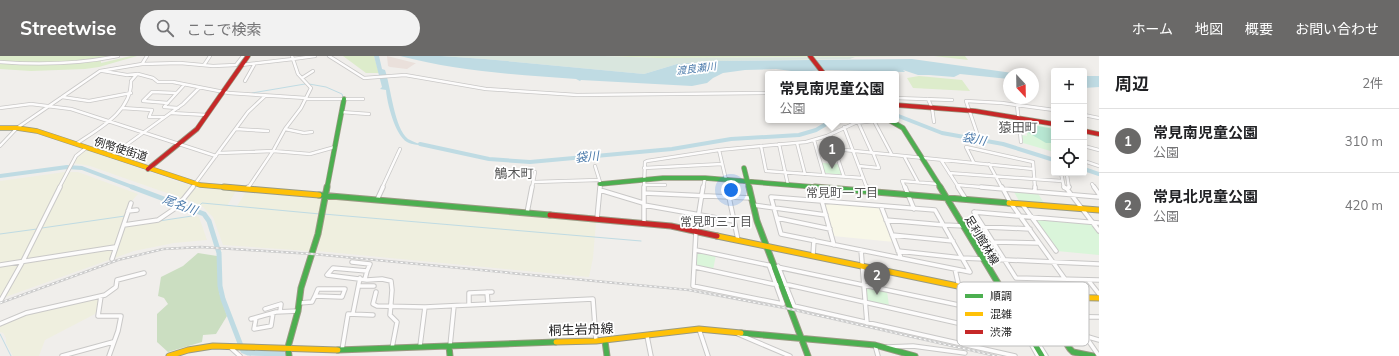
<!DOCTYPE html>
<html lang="ja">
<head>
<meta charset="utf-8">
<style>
  body { margin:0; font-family:Mulish,"Noto Sans JP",sans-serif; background:#f2f2f2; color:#202124 }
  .controls { position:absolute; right:12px; top:12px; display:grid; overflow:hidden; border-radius:4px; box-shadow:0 2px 10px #0003 }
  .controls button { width:36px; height:36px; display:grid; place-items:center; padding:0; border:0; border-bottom:1px solid #e0e0e0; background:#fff; color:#202124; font:20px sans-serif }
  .compass { position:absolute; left:1003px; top:12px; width:36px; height:36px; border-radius:50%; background:#fff; box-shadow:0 2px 10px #0003; rotate:158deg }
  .you { position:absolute; left:731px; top:134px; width:14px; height:14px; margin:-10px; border:3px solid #fff; border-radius:50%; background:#1a73e8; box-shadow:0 0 0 6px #1a73e833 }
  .badge { display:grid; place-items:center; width:26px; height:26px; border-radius:50%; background:#6a6968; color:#fff; font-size:13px; font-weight:700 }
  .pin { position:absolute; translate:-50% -33px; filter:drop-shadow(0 1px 2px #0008) }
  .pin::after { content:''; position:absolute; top:21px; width:14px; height:12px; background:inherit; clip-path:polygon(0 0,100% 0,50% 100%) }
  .popup { position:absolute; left:765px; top:15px; width:134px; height:52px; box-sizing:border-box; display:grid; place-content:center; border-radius:4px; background:#fff; filter:drop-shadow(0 1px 3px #0005); font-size:13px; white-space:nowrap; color:#757577 }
  .popup b { font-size:15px; color:#202124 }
  .popup::after { content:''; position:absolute; left:50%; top:100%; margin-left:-8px; border:8px solid transparent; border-top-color:#fff }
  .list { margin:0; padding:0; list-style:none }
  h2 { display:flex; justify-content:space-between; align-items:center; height:52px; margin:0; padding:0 16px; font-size:17px }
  h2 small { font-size:13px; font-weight:400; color:#757577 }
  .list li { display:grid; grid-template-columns:26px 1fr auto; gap:12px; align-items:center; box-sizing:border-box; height:64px; padding:0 16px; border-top:1px solid #e0e0e0 }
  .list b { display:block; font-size:15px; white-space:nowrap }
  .list p { margin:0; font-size:13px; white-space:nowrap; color:#757577 }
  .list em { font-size:13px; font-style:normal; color:#757577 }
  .icon { flex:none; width:22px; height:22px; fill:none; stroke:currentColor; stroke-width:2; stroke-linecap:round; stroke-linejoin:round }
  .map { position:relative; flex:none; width:1099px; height:300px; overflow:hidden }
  header { display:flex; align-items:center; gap:24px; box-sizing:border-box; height:56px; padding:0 20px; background:#6a6968; color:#fff }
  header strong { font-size:19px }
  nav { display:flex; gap:22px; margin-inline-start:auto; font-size:14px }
  .search { width:280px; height:36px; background:#f2f2f2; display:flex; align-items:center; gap:10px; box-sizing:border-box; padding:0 14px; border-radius:22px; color:#757577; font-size:15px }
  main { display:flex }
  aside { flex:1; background:#fff }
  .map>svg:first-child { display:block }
  .education { fill:#f8f7e8 }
  .military { fill:#eae0db }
  .farmland { fill:#efefdf }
  .grass { fill:#ddeccb }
  .forest { fill:#cbdec1 }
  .wetland { fill:#d9e6de }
  .park { fill:#daf5da }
  .pitch { fill:#b7e6d2 }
  .water { fill:#bfdbe3 }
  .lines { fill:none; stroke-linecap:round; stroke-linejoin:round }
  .stream { stroke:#bfdbe3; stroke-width:1 }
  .river-far1 { stroke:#bfdbe3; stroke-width:4 }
  .river { stroke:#bfdbe3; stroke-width:5 }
  .street-far1-casing { stroke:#c9c8c7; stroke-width:4 }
  .street-casing { stroke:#c9c8c7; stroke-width:5.5 }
  .fast-far1-casing { stroke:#999a82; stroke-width:5.5 }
  .fast-casing { stroke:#999a82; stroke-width:7 }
  .slow-far1-casing { stroke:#999a82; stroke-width:5.5 }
  .slow-casing { stroke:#999a82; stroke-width:7 }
  .jam-far1-casing { stroke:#999a82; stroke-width:5.5 }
  .jam-casing { stroke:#999a82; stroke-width:7 }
  .street-far1 { stroke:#fdfcfc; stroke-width:2.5 }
  .street { stroke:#fdfcfc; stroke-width:3.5 }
  .fast-far1 { stroke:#4caf50; stroke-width:4 }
  .fast { stroke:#4caf50; stroke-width:5 }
  .slow-far1 { stroke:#ffc107; stroke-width:4 }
  .slow { stroke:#ffc107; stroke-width:5 }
  .jam-far1 { stroke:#c62828; stroke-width:4 }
  .jam { stroke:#c62828; stroke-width:5 }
  .rail-casing { stroke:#ccc; stroke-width:2.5 }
  .rail { stroke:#fff; stroke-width:1; stroke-dasharray:2.5; stroke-linecap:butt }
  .labels { text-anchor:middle; stroke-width:3.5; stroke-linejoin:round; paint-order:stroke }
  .far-water-label { font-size:10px; font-style:italic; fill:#4a7aab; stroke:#fff }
  .street-label { font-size:11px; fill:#222; stroke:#fff }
  .water-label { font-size:12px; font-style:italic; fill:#4a7aab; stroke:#fff }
  .neighbourhood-label { font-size:12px; fill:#555; stroke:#fff }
  .quarter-label { font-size:13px; fill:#555; stroke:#fff }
  .near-street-label { font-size:13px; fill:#222; stroke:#fff }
  .key { fill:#fff; stroke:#bdbdbd; stroke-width:1 }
  .key-label { font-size:11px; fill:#222 }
</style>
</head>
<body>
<header>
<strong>Streetwise</strong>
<div class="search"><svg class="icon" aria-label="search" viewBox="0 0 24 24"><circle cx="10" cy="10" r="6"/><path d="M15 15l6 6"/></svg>ここで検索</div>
<nav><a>ホーム</a><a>地図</a><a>概要</a><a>お問い合わせ</a></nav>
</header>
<main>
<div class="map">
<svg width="1099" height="300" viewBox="0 0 1099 300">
  <rect width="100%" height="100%" fill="#f0eeeb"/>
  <!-- education -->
  <path class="education" d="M824,147L879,151L894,186L833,180Z"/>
  <!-- military -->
  <path class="military" d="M387,0L415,7H416L407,13L390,11L388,10Z"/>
  <!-- farmland -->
  <path class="farmland" d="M85,93L166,122L192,130L183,142H181L90,110L73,107L77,100Z
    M65,116H78L138,138L130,147L122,170L196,160L199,161L207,184L174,187L134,195L0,243V125Z
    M195,131L236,135L227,150H237L246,136L321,142L322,144L315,179L309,195L223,189L213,161L203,151L186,143Z
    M329,143L596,166L593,202L589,221L317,195L321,180L322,178H321L327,144Z
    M100,242L99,249L95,258L45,284L39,300H13L6,287V282L3,277L0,276V269L28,258L37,257Z"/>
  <!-- grass -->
  <path class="grass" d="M0,0H116L69,7L0,6Z
    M131,0H137L99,11L85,13L31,15L0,13V7L54,9L101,4V7Z
    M343,0H374L379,17H366Z
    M604,0H965L968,4L934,0L658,2Z
    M919,20L962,24L970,35L913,32L907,22Z"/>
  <!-- forest -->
  <path class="forest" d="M198,197L217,200L219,236L227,260L216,278L203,279L202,286L168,296L157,286V258L168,248L164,242L158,240L161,221L183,210Z"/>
  <!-- wetland -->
  <path class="wetland" d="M441,0H604L658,2L855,1L850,3L718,5L677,8L644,18L485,3Z"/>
  <!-- park -->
  <path class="park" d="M1025,67L1054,72V96L1023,87L1022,79L1027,80Z
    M822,107L838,108L842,119L825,117Z
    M1013,134L1037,136L1044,147L1019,145Z
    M1033,161L1092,168L1099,176V199L1057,195Z
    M698,195L716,199L713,214L697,210L696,196Z
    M867,230L887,235L889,250L868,246L866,244L865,231Z"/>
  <!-- pitch -->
  <path class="pitch" d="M1027,68L1054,73V87H1046L1027,76Z"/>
  <!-- water -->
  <path class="water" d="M374,0H379L382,13L385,14C391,31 394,72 408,83C413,86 420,88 426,90C420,89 412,89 407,86C395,79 387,47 386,34L380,33L382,31Z
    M400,0H441L485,3L644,18L677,8L718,5L912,3L1019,18H1009V23L960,18L954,21L929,19H918L903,14L905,16L823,14L799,16L776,13L745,14L723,17L713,22L707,27L692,30L581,24L580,25L576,23C517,19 457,15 400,0Z
    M1084,20H1099V31L1084,32Z"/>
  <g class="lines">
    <!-- stream -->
    <path class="stream" d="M309,28L326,31L342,38L343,41
      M252,37L305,28
      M200,149L202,147L320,158
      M194,153L198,151
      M323,158L641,185
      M159,165L192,160
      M42,172L125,160
      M0,178L37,173
      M0,278L11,300
      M250,300L251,297"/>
    <!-- river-far1 -->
    <path class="river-far1" d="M896,59L942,77L1003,88L1054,104
      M420,88L489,103L530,106L672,93L731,83L799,79L816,74L833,64
      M1084,113L1099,118
      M0,120L67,111L82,112L135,132"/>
    <!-- river -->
    <path class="river" d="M132,131L204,158L209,165L219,197L220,230L223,243L243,295L248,297L283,298V300"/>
    <!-- street-far1 casing -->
    <g class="street-far1-casing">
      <path id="street-far1" d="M329,0L364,22L405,19L486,33L577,39L768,37
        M293,3L315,0
        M0,6C40,9 79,8 118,0
        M142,8L147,0
        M204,9L210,0
        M236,9L243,0
        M241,9L293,3
        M103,15L127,19L138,18L153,22L158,26H173L229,37L306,42
        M302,22L313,15
        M245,25L254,9
        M62,41L89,45L131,37
        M896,42L952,44
        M305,43H363
        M928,43L932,52L934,66
        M168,47L143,45L152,36L176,37
        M1017,49L1021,86
        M0,52L31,48L71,53L216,100
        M122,52L152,54L149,61H163
        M178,52L164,51L184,29
        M341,56L369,58
        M171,57L207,59
        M1084,59L1099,62
        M858,66L872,97
        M1084,66L1085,75
        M844,71L867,132
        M236,73L268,75
        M285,73L304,77L312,76
        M977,77L966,45L1002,47L1054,54
        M830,79L844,121
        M814,84L824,119
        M797,87L805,118
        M76,88C98,73 132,56 131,25L137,18
        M779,88L788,129
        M0,90L17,72L100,15L142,8L180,7L213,10L236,9
        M761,90L766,115L863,122
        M1084,90L1099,94
        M835,93L1033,113
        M719,94L726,124
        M219,97L273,95L310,98L335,91
        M111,100L183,48L199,32
        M904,100L918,126
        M941,104L959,132
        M1084,105L1099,110
        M974,107L966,91L1033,106L1035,132
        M989,108L1002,132
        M595,110L600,126V132
        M859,110L879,112L873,97
        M644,112L722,108
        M949,117L1062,125
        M1061,117L1064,132
        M1067,119L1069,132
        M534,126L598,124
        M1092,128L1095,132
        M644,129H665
        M957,129L993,132
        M59,132L76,100L86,92
        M192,132L248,56L265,40
        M248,132L273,95L285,73L301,52L311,32L298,18L292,0
        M382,132L400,93
        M532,132L535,116
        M644,132L645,106L647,105L719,94L806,86L827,80L855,67L874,65L892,99
        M703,132L705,122
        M905,132L902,125L938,128"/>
    </g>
    <!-- street casing -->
    <g class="street-casing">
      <path id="street" d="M644,131V167
        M703,131L696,175L693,230L783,248L769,209
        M818,131L834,189
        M867,131L868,135
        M905,131L914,153
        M958,131L965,142
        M981,131L1099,141
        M1002,131L1010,146L1065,223
        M1035,131V135
        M1064,131L1067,133L1099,175
        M1094,131L1099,138
        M247,133L248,131
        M1067,133L1069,131
        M600,134L643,147
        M644,137L751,142
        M729,141L738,184
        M771,141L935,154L970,216L781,178Z
        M377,144L383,131
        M1022,148L1056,195
        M644,149L734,165
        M753,149L826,159
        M881,150L901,202
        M128,155L137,154
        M974,156L1016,222L1099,224
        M974,156L1099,167
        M527,157L532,131
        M777,162L830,173
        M597,163L600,131
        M886,164L944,169L1030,173
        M124,169L158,164L177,151L193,131
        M892,179L953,185
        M993,186L1039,187
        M696,194L1016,261
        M861,194L867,267
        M898,195L962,202L1099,208
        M813,199L814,184
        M112,203L131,147
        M352,206L370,208L367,215
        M0,209L115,191
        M778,210L794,250L1015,300
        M695,211L773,228L789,229L1028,283
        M955,213L972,290
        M365,223L367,215L333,212L327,219L367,224L382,223L391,225L392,234L390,259L397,266L392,292
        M1088,224L1099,238
        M359,230H374
        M318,233H345L342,241L315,240Z
        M376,236L373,248L377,250L425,251L593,243L596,285
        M487,236L488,248
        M101,240L98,260H121L118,275L109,300
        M1,244L23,205L60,131
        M299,247L312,246L315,240
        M469,249V237L492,236
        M265,253L281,248L280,255
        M353,257L360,222
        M1019,257L1046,300
        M1020,258L1048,259
        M1048,260L1099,261
        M1072,261L1099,300
        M256,262L254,273L271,270L273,257
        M251,263L276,256L298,255
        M0,268L26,257L105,239L116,231L117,224L144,217
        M1021,270L1038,300
        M699,273L708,300
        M738,278L790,300
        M647,280L651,300
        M1085,280L1099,284
        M875,289L878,300
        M420,290L425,251
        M450,290L454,250
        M887,291L913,290L965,297
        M231,292L240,300
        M342,294L348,258L373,259
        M62,300L113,286"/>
    </g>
    <!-- fast-far1 casing -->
    <g class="fast-far1-casing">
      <path id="fast-far1" d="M889,64L903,72L941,132
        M744,112L749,132
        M600,128L663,122H705L827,132
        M327,132L344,43"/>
    </g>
    <!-- fast casing -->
    <g class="fast-casing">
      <path id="fast" d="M749,131L757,165L808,300
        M815,131L1009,147
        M940,131L1042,300
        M319,139L550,159
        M1036,241L1070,293L1073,296L1093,300
        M741,277L875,289L915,300
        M605,285L607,300
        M449,290L450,300
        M338,294L556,286
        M289,300L288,291L298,255L301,232L318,178L327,131"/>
    </g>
    <!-- slow-far1 casing -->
    <g class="slow-far1-casing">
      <path id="slow-far1" d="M0,72H17L37,75L200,129L236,132"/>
    </g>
    <!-- slow casing -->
    <g class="slow-casing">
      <path id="slow" d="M224,131L319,139
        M1009,147L1099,154
        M717,180L1006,240
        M1006,240L1099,242
        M556,286L596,285L699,273L741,277
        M169,300L188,294L213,290L338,294"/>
    </g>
    <!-- jam-far1 casing -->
    <g class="jam-far1-casing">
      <path id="jam-far1" d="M810,0L824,18
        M896,49L975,55L1054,68
        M1084,75L1099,78
        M148,113L197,73L248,0"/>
    </g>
    <!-- jam casing -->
    <g class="jam-casing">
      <path id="jam" d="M550,159L671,170L717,180"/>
    </g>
    <!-- street-far1 -->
    <use href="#street-far1" class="street-far1"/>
    <!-- street -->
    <use href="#street" class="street"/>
    <!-- fast-far1 -->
    <use href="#fast-far1" class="fast-far1"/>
    <!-- fast -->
    <use href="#fast" class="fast"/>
    <!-- slow-far1 -->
    <use href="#slow-far1" class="slow-far1"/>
    <!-- slow -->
    <use href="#slow" class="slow"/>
    <!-- jam-far1 -->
    <use href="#jam-far1" class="jam-far1"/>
    <!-- jam -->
    <use href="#jam" class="jam"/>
    <!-- rail casing -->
    <g class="rail-casing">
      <path id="rail" d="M0,247L118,204L163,193L201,191L313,198L689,234L790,253L996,300"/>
    </g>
    <!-- rail -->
    <use href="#rail" class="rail"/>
  </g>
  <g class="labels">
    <!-- far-water labels -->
    <g class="far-water-label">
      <text transform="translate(696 12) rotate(-7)" y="4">渡良瀬川</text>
    </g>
    <!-- street labels -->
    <g class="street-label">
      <text transform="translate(121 93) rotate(17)" y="4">例幣使街道</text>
      <text transform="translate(982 184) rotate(59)" y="4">足利館林線</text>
    </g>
    <!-- water labels -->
    <g class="water-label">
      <text transform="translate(974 83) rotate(11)" y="4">袋川</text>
      <text transform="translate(587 101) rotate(-5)" y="4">袋川</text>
      <text transform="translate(180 149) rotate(20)" y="4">尾名川</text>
    </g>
    <!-- neighbourhood labels -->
    <g class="neighbourhood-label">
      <text x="842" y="141">常見町一丁目</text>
      <text x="716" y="170">常見町三丁目</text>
    </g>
    <!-- quarter labels -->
    <g class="quarter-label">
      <text x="1018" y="76">猿田町</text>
      <text x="514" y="122">鵤木町</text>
    </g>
    <!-- near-street labels -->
    <g class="near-street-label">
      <text transform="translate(581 273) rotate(-2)" y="5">桐生岩舟線</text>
    </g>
  </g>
  <!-- legend -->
  <rect x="957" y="226" width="132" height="64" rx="6" class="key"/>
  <rect x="965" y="238" width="18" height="4" fill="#4caf50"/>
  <rect x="965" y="256" width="18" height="4" fill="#ffc107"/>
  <rect x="965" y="274" width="18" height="4" fill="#c62828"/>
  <g class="key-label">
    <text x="990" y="244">順調</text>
    <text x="990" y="262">混雑</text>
    <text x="990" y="280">渋滞</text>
  </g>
</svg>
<div class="controls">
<button>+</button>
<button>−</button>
<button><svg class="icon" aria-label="locate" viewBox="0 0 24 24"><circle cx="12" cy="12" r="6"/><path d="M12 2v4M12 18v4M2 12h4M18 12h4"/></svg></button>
</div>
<svg class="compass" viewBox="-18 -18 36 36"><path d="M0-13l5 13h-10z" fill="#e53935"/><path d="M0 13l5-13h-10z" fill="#757577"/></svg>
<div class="you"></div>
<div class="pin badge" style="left:832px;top:113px">1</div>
<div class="popup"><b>常見南児童公園</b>公園</div>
<div class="pin badge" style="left:877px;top:239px">2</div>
</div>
<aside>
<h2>周辺<small>2件</small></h2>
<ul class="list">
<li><span class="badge">1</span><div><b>常見南児童公園</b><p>公園</p></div><em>310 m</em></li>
<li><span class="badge">2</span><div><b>常見北児童公園</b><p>公園</p></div><em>420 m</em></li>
</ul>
</aside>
</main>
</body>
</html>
